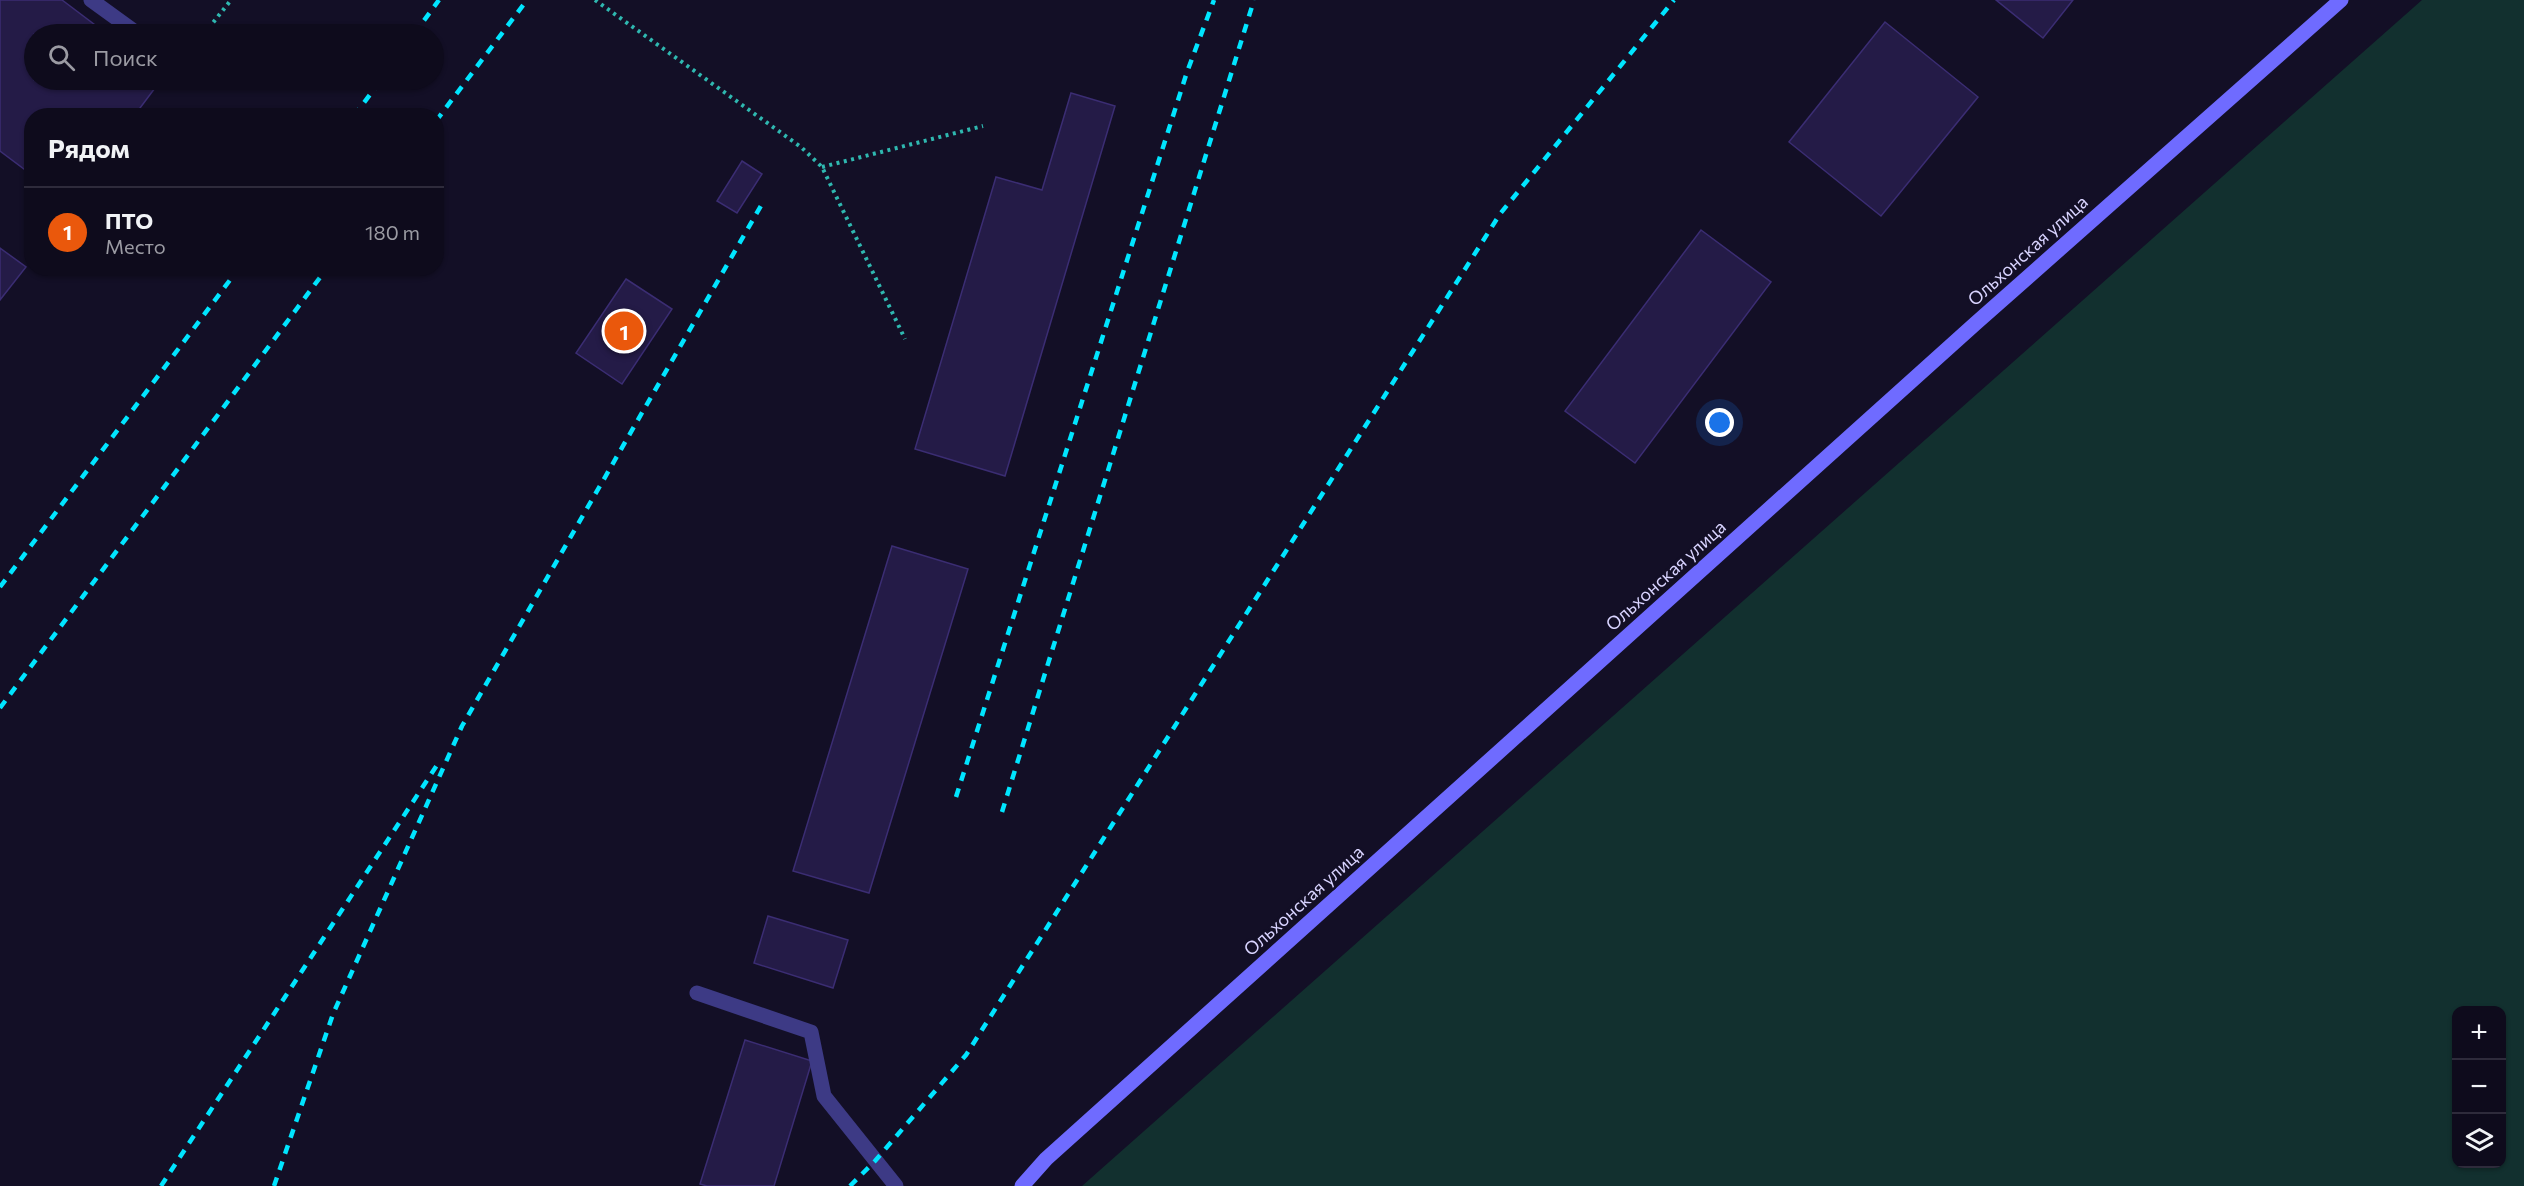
<!DOCTYPE html>
<html lang="ru">
<head>
<meta charset="utf-8">
<style>
  body { margin:0; font-family:Commissioner,sans-serif; background:#1c1929; color:#f1f3f6 }
  .controls { position:absolute; right:18px; bottom:18px; display:grid; overflow:hidden; border-radius:12px; box-shadow:0 2px 4px #0004 }
  .controls button { width:54px; height:54px; display:grid; place-items:center; padding:0; border:0; border-bottom:2px solid #2e2b3b; background:#0e0b1c; color:#f1f3f6; font:30px sans-serif }
  .you { position:absolute; left:1720px; top:423px; width:21px; height:21px; margin:-15px; border:4px solid #fff; border-radius:50%; background:#1a73e8; box-shadow:0 0 0 9px #1a73e833 }
  .badge { display:grid; place-items:center; width:39px; height:39px; border-radius:50%; background:#ea580c; color:#fff; font-size:20px; font-weight:700 }
  .pin { position:absolute; translate:-50% -50%; border:3px solid #fff; box-shadow:0 2px 6px #0006 }
  .list { margin:0; padding:0; list-style:none }
  h2 { display:flex; justify-content:space-between; align-items:center; height:78px; margin:0; padding:0 24px; font-size:26px }
  h2 small { font-size:20px; font-weight:400; color:#9b9ba3 }
  .list li { display:grid; grid-template-columns:39px 1fr auto; gap:18px; align-items:center; box-sizing:border-box; height:90px; padding:0 24px; border-top:2px solid #2e2b3b }
  .list b { display:block; font-size:22px; white-space:nowrap }
  .list p { margin:0; font-size:20px; white-space:nowrap; color:#9b9ba3 }
  .list em { font-size:20px; font-style:normal; color:#9b9ba3 }
  .icon { flex:none; width:33px; height:33px; fill:none; stroke:currentColor; stroke-width:2; stroke-linecap:round; stroke-linejoin:round }
  .map { position:relative; flex:none; width:2524px; height:1186px; overflow:hidden }
  .search { position:absolute; background:#0e0b1c; box-shadow:0 2px 4px #0004; left:24px; top:24px; width:420px; height:66px; display:flex; align-items:center; gap:15px; box-sizing:border-box; padding:0 21px; border-radius:33px; color:#9b9ba3; font-size:22px }
  .panel { position:absolute; background:#0e0b1c; box-shadow:0 2px 4px #0004; left:24px; top:108px; width:420px; height:168px; border-radius:24px }
  .map>svg:first-child { display:block }
  .green { fill:#12302f; fill-rule:evenodd }
  .building { fill:#241b47; stroke:#3b2d73; stroke-width:1.5 }
  .lines { fill:none; stroke-linecap:round; stroke-linejoin:round }
  .path { stroke:#2fb8b0; stroke-width:4; stroke-dasharray:3 4.5; stroke-linecap:butt }
  .lane { stroke:#3d3a85; stroke-width:15 }
  .secondary { stroke:#6f6bff; stroke-width:15 }
  .rail { stroke:#00e5ff; stroke-width:4.5; stroke-dasharray:9 8; stroke-linecap:butt }
  .labels { text-anchor:middle; stroke-width:5; stroke-linejoin:round; paint-order:stroke }
  .street-label { font-size:18px; fill:#d9d4ff; stroke:#130f26 }
</style>
</head>
<body>
<div class="map">
<svg width="2524" height="1186" viewBox="0 0 2524 1186">
  <rect width="100%" height="100%" fill="#130f26"/>
  <!-- green -->
  <path class="green" d="M2422,0H2524V1186H1082ZM2456,1010H2502V1164H2456Z"/>
  <!-- building -->
  <path class="building" d="M0,0H62L107,34H34V80H161L134,116H32V175L0,151Z
    M1996,0H2073L2043,38Z
    M1885,22L1978,97L1881,216L1789,142Z
    M1071,93L1115,106L1005,476L915,449L996,177L1042,190Z
    M742,161L762,174L737,213L717,201Z
    M1701,230L1771,282L1635,463L1565,411Z
    M0,248L26,267L0,300Z
    M626,279L672,309L622,384L576,353Z
    M892,546L968,569L869,893L793,871Z
    M768,916L848,940L833,988L754,963Z
    M745,1040L812,1061L774,1186H707L700,1184Z"/>
  <g class="lines">
    <!-- path -->
    <path class="path" d="M595,0L801,147L822,167L905,339
      M204,34L231,0
      M822,167L983,126"/>
    <!-- lane -->
    <path class="lane" d="M91,0L138,34
      M697,993L811,1032L824,1096L896,1186"/>
    <!-- secondary -->
    <path class="secondary" d="M1022,1186L1046,1159L1976,323L2341,0"/>
    <!-- rail -->
    <path class="rail" d="M414,34L439,0
      M354,116L381,80
      M436,121L527,0
      M0,587L239,268
      M0,708L327,268
      M956,797L1187,72L1214,0
      M1002,812L1254,0
      M161,1186L439,762
      M274,1186L333,1014L462,726L762,204
      M850,1186L875,1161L966,1055L1500,214L1674,0"/>
  </g>
  <g class="labels">
    <!-- street labels -->
    <g class="street-label">
      <text transform="translate(2028 251) rotate(-42)" y="6">Ольхонская улица</text>
      <text transform="translate(1666 576) rotate(-42)" y="6">Ольхонская улица</text>
      <text transform="translate(1304 901) rotate(-42)" y="6">Ольхонская улица</text>
    </g>
  </g>
</svg>
<div class="controls">
<button>+</button>
<button>−</button>
<button><svg class="icon" aria-label="layers" viewBox="0 0 24 24"><path d="M12 4l9 5-9 5-9-5zM3 14l9 5 9-5"/></svg></button>
</div>
<div class="you"></div>
<div class="pin badge" style="left:624px;top:331px">1</div>
<div class="search"><svg class="icon" aria-label="search" viewBox="0 0 24 24"><circle cx="10" cy="10" r="6"/><path d="M15 15l6 6"/></svg>Поиск</div>
<section class="panel">
<h2>Рядом<small></small></h2>
<ul class="list">
<li><span class="badge">1</span><div><b>ПТО</b><p>Место</p></div><em>180 m</em></li>
</ul>
</section>
</div>
</body>
</html>
